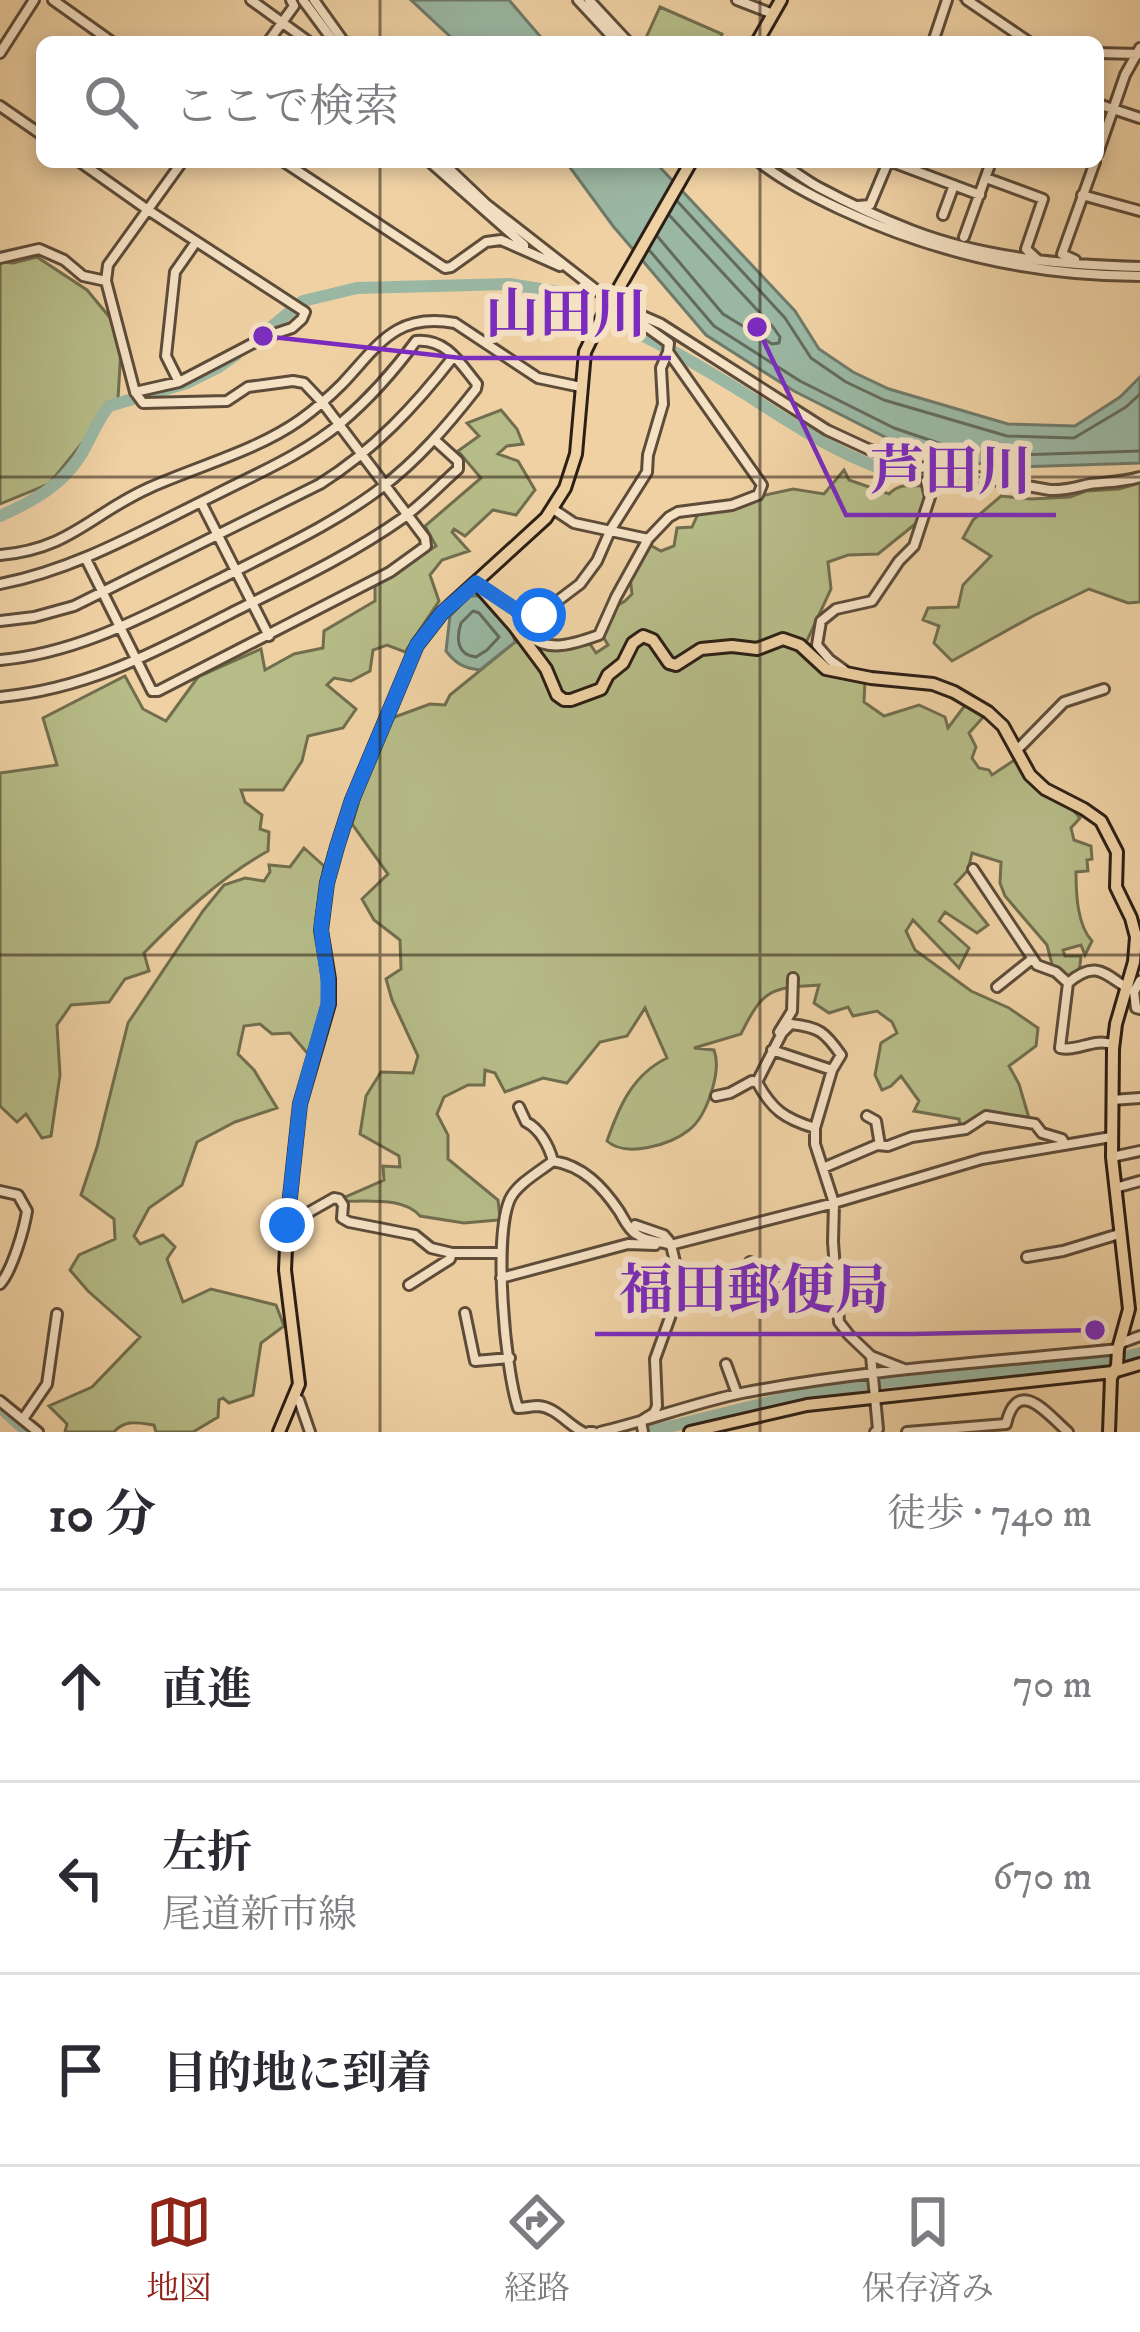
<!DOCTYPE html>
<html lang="ja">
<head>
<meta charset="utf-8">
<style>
  body { margin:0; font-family:"IM FELL DW Pica","Noto Serif JP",serif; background:#f7f7f7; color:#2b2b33 }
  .stop { position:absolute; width:36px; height:36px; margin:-27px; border:9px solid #1a73e8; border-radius:50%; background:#fff }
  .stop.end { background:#1a73e8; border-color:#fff; box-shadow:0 3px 12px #0008 }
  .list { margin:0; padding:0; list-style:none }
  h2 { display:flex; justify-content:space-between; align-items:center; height:156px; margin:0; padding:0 48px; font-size:51px }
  h2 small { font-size:39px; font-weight:400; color:#7c7c81 }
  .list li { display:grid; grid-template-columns:78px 1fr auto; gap:36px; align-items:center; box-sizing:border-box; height:192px; padding:0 48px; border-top:3px solid #e1e1e2 }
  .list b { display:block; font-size:45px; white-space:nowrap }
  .list p { margin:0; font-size:39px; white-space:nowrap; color:#7c7c81 }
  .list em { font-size:39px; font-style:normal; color:#7c7c81 }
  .icon { flex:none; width:66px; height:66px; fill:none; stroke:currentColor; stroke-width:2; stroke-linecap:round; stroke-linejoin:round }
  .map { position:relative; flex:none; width:1140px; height:1432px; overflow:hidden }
  .search { position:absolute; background:#fff; box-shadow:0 6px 18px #0003; left:36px; right:36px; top:36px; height:132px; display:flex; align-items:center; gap:30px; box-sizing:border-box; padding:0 42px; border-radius:18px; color:#7c7c81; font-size:45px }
  .sheet { height:732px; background:#fff }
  nav { display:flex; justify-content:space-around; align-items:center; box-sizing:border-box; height:168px; border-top:3px solid #e1e1e2; background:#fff; font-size:33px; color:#7c7c81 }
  nav a { display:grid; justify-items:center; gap:6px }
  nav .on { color:#8f2418 }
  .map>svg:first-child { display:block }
  .green { fill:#b6bc88; stroke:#716e4e; stroke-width:3 }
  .water { fill:#9ab7a3; stroke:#6e7a6a; stroke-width:3 }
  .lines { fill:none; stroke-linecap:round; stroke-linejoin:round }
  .shore { stroke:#636b5c; stroke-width:3 }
  .stream { stroke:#6e7a6a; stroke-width:3 }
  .river { stroke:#9ab7a3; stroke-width:12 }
  .minor-casing { stroke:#5d4c39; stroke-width:14 }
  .major-casing { stroke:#2c1f15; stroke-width:16 }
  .minor { stroke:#f5e1c4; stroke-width:8 }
  .major { stroke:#efd1a4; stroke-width:10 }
  .route { stroke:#1a73e8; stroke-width:15 }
  .grid { fill:none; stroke:#2c1f15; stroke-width:3; stroke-opacity:0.55 }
  .leader { fill:none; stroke:#7b2cbf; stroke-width:4.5 }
  .callout-dot { fill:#7b2cbf; stroke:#f5e1c4; stroke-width:4.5 }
  .callout-label { font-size:54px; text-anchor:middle; font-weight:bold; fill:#7b2cbf; stroke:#f5e1c4; stroke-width:12; stroke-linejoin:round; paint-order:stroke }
</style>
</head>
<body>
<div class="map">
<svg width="1140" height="1432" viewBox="0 0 1140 1432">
  <rect width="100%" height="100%" fill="#efd1a4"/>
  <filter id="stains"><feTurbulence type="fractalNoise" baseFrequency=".00167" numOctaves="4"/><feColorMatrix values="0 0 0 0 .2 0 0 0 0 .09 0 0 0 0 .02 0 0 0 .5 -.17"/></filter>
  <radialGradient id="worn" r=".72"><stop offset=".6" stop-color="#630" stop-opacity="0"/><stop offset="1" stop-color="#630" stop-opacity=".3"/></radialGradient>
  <!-- green -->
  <path class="green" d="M660,7L722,34L719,42L645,40Z
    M37,257L87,290L122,332L118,399L49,484L0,504V262L13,263Z
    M501,410L517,429L523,444L507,446L498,454L518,461L535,490L516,515L493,510L465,536L454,529L452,532L469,551L442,560L430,575L439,601L405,652L387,645L373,650L370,671L351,681L334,678L327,685L356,709L343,728L308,736L302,761L283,790H241L245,802L262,815L260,829L269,832L268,851C221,877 181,915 144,953L149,971L125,979L109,1002L71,1005L57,1025L60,1075L51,1136L42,1138L26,1114L17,1122L0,1106V773L57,765L43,718L125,676L143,709L166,721L198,677L261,649L265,670L294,654L323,648L324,631L375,601V586L436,546L425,526L481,478L458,451L479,436L467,423Z
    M844,470L849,480L889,494C898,484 909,485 922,486L927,494L919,521L878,554L848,555L828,562L831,589L805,645L796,644C815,674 831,676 865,681L864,702L884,716L919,705L945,717L948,728L966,704L986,714L969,733L976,747L972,758L979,768L989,770L992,775L1016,759L1069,805L1080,818L1071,828L1074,840L1091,846L1092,859L1087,860L1088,871L1076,872C1076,893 1077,925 1092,941L1085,955L1081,945L1063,950L1065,956H1081L1079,974L1066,976L1053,968L1047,945L1005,896L1000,883L1001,862L972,853L968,870L955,884L988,925L977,933L945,912L939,921L969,948L959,968L913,920L906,931L915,950L971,991L1009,1008L1038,1028L1036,1046L1009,1066L1019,1084L1029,1118L1017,1119L989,1113L960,1127L959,1119L914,1111L919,1101L901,1076L891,1086L882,1090L875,1075L881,1043L897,1033L892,1022L877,1011L853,1016L848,1007L829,1013L814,1003L819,985C770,988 763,989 741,1034L694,1048L714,1050C722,1071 707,1116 689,1130C670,1145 626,1158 607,1141C619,1107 632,1075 667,1058L645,1008L627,1036L600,1042L567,1083L543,1078L505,1092L495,1073L485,1070L484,1085H468L444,1097L437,1114L448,1135V1159L498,1200L500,1218L498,1220L464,1223L420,1216C404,1197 370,1202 346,1201L345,1197L384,1180L383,1166L400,1167L399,1156L360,1134L366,1096L381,1072L413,1073L418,1056L392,1000L386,979L401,969L400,940L374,920L362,899L388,874L352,824L363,787L392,718L430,704L445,705L450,695L515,642L557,649L590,644L596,653L608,645L601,633L613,608L625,601L632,594L630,577L648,544L661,551L674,546L677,528L692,527L697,516L705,508L793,489L824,494Z
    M1140,483V602L1128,603L1089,589L1033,616L952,661L934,643L939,626L923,620L928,608L958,607L963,585L991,556L963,538L973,520L1001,496L1031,499L1070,497L1086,491L1119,489Z
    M304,848L324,866L316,918L323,988L321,1022L309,1055L290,1033L272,1034L260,1024L244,1026L238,1054L254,1070L277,1108L235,1122L197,1142L182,1185L149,1208L134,1236L140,1244L163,1235L175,1247L167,1259L183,1302L211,1289L276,1305L284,1326L261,1343L253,1395L229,1403L223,1398L219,1400L218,1417L193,1432H156L154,1425C139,1423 125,1419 114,1432H65L67,1424L49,1406L92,1387L140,1337L88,1291L70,1270L79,1255L115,1239L114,1219L81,1195L97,1147L128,1023L203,911L224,885L245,878L264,881L270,872L269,865L290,867Z"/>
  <!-- water -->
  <path class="water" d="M411,0H509L545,42H456Z
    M566,162H655L795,311L819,349L853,372L889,389L1008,424L1075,426L1120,397L1140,377V463L1017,467L953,461L889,439L794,391L706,335L613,226Z
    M470,596H479L512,632L515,642L480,670C464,668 456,664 446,651L450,616Z"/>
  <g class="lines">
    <!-- shore -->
    <path class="shore" d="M678,202L785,318L811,358L846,382L884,400L1007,436L1074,438L1126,407L1140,394
      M658,237L723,314L772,344L779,343L780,337L773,327L670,216
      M650,251L714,326L800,381L894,428L956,449L1017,455L1140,451
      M473,611L479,613L499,637L487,650L476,657C457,655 456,639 461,623Z"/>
    <!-- stream -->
    <path class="stream" d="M960,0L1020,42"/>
    <!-- river -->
    <path class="river" d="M625,327C668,347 707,370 747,395C800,429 850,463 912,478L917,474
      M253,342L303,301L357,288L509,284L572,294
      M0,516C31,502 60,487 79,458C90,441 96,422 109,406L187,383L217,368L237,354
      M0,1407L27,1432
      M648,1432L790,1397L872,1383L1105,1362L1140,1353"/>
    <!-- minor casing -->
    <g class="minor-casing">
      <path id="minor" d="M53,0L112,42
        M251,0L309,42
        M303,0L334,42
        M314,0L344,42
        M578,0L617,42
        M589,0L628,42
        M737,0L773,14
        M967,0L1029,42
        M268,42L294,6L291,0
        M933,42L947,0
        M0,53L34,0
        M1098,53L1138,54
        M1098,104L1140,118
        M0,106L42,135
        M1098,153L1125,75L1140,48
        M80,162L148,210L305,312L302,319L292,328L265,337L179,382L135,392
        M284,162L445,268L451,267L486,242L501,240L560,266
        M430,162L524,245V248
        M442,162L486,204L613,303L661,324L827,430L868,449L915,466L1050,490C1065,491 1076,487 1090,484C1107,482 1123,482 1140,477
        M759,162C783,181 812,196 840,209C934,253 1036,276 1140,276
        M779,162C793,170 805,180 818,187C848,203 880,218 911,230C983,258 1064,265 1140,267
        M892,162L980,195
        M986,178L1043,199L1026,249L1038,260
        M1082,195L1140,211
        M858,206L870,205L888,162
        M943,215L954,185
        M964,237L991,162
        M0,258L39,249L64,260L83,276L106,281
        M1075,260L1062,254L1095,162
        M179,382L166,356L175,272L196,242
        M201,502L269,636
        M553,509L574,523L648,539L669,517L678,512L732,505L758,495L762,485L669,353
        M0,555C70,549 91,514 149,488C198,466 256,451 300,420C314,410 329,397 342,384C378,346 395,312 455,323L538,378L581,387
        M86,559L152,691H158L390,572L426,546L425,538L322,402L304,383L293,381L248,387L227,401L143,403L135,392L106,281L108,265L182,162
        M0,584C77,569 143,530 213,496C256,474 304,454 342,422C370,398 394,371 416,341C446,338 460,363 477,384L476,389C447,426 418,460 381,488C332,525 276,550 222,578C150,613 81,653 0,660
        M487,590L521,613L529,617L539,615L580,584L597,561L611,529L647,472L648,455L663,404L661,368L668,352L669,343L637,320V314
        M0,621L34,617L74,606L320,484C374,450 415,406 454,356
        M527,635C548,653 574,644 599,635L616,597L647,541
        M844,670L830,660L817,645L821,621L836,609L872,601L899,561L914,546L930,497L926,481L930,469
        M0,697C88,689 155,652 233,612C291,583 349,556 403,518C422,504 440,485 458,469V461L436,441
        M1016,751L1064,702L1104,689
        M973,869L1037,965L1056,972L1068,983L1060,1048C1078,1052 1094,1037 1114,1045
        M1068,983C1098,957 1106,977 1134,992L1140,981
        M997,987L1032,959
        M1134,992L1136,1008L1140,1009
        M779,1032L792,1011L793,978
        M772,1050L832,1070
        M716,1096L730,1093L752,1081L757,1082
        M1112,1100L1140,1098
        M519,1107L526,1122C540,1129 549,1146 553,1161
        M867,1116L876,1121L880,1145
        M815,1128L832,1070L841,1055C825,1032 819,1027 791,1024L782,1033L757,1082C772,1110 785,1119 815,1128V1144L834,1203L833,1242L839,1322L849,1335L871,1356L878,1429L875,1432
        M1112,1157L1140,1151
        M823,1168L877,1145L888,1146L912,1137L966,1129L986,1116L1035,1124L1042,1133L1062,1139L1065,1144
        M1115,1188L1140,1181
        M0,1191L18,1195L27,1211C24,1230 12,1271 0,1284
        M288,1224L334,1198L339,1199L343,1205L342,1218L349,1222L415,1235L431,1248L452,1253H501
        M635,1225L664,1235L669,1241
        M670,1245L834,1203L982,1159L1111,1137
        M1027,1257L1063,1251L1119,1234
        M750,1262L754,1288L762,1291L836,1280
        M501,1278L628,1244L655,1245
        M409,1285L450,1259L452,1253
        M465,1313L475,1361L510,1358
        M1121,1343L1140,1336
        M871,1356L904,1369
        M726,1364L737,1394
        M295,1397L299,1400L310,1432
        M0,1401L38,1432
        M23,1419L47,1384L57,1314
        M583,1432C568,1425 556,1407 538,1406C531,1406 525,1408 518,1408C505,1368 493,1237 510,1199C517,1184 539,1172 553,1161C583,1166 602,1186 619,1211C624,1219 628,1229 636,1234C646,1242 661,1241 671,1245L681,1287L655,1359L657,1406L654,1413L641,1421L643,1432
        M589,1432H593
        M600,1432C647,1421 694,1403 742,1393C866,1369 993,1362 1118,1349
        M907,1432L1006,1424C1018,1374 1049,1416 1068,1432"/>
    </g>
    <!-- major casing -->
    <g class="major-casing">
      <path id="major" d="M757,42L781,0
        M476,583L514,626L546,669L557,695L564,700H571L601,689L608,675L623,663L633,643L643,636L653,640L669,663L676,665L701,649L732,646L757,649L783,639L800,645L826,669L871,678L933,684L954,692L988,712L1003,726L1030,775L1045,789L1084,809L1101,821L1117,852L1116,887L1131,918L1136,937L1134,962L1116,1024L1113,1049L1112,1157L1129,1309L1118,1349L1117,1366L1111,1378L1109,1432
        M279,1432L299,1384L285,1270L287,1225L300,1104L329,1004V979L321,930L327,883L337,847L352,800L417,645L442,613L546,518L565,488L576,454L585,352L600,321L691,162
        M690,1432L807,1405L1113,1372L1140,1364"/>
    </g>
    <!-- minor -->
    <use href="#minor" class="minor"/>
    <!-- major -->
    <use href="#major" class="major"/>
  </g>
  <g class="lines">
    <!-- route -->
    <path class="route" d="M287,1225L300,1104L328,1004V979L321,929L327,883L337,847L352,800L417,645L442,613L476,583L521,613L529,616L539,615"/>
  </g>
  <!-- grid -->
  <path class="grid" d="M380,0V42M760,0V42M380,162V1432M760,162V1432M0,477H1140M0,955H1140"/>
  <!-- callouts -->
  <path class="leader" d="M263 336L461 358H671M757 327L846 515H1056M1095 1330L913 1334H595"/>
  <g class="callout-dot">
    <circle cx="263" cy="336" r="12"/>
    <circle cx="757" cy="327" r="12"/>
    <circle cx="1095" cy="1330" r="12"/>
  </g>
  <g class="callout-label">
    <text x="566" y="332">山田川</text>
    <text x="951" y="489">芦田川</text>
    <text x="754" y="1308">福田郵便局</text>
  </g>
  <rect width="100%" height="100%" filter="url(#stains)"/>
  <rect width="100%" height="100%" fill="url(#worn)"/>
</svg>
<div class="stop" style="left:539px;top:615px"></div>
<div class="stop end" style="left:287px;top:1225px"></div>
<div class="search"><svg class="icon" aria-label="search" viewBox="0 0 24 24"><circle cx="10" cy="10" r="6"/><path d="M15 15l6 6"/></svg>ここで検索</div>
</div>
<section class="sheet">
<h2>10 分<small>徒歩 · 740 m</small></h2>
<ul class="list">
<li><svg class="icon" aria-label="ahead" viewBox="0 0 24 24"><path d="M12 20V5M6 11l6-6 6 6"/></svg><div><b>直進</b></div><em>70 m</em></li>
<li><svg class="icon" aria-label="left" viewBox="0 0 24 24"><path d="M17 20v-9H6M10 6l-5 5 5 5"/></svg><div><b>左折</b><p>尾道新市線</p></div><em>670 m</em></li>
<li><svg class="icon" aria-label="arrive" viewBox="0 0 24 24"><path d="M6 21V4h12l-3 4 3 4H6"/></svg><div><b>目的地に到着</b></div></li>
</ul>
</section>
<nav>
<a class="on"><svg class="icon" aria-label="map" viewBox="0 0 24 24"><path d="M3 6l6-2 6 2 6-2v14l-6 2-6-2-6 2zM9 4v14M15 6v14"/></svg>地図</a>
<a><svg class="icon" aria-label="directions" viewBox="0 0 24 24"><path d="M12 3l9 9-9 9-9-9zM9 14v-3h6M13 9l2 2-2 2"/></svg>経路</a>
<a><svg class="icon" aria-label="saved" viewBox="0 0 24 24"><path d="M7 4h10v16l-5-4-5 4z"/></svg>保存済み</a>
</nav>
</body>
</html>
